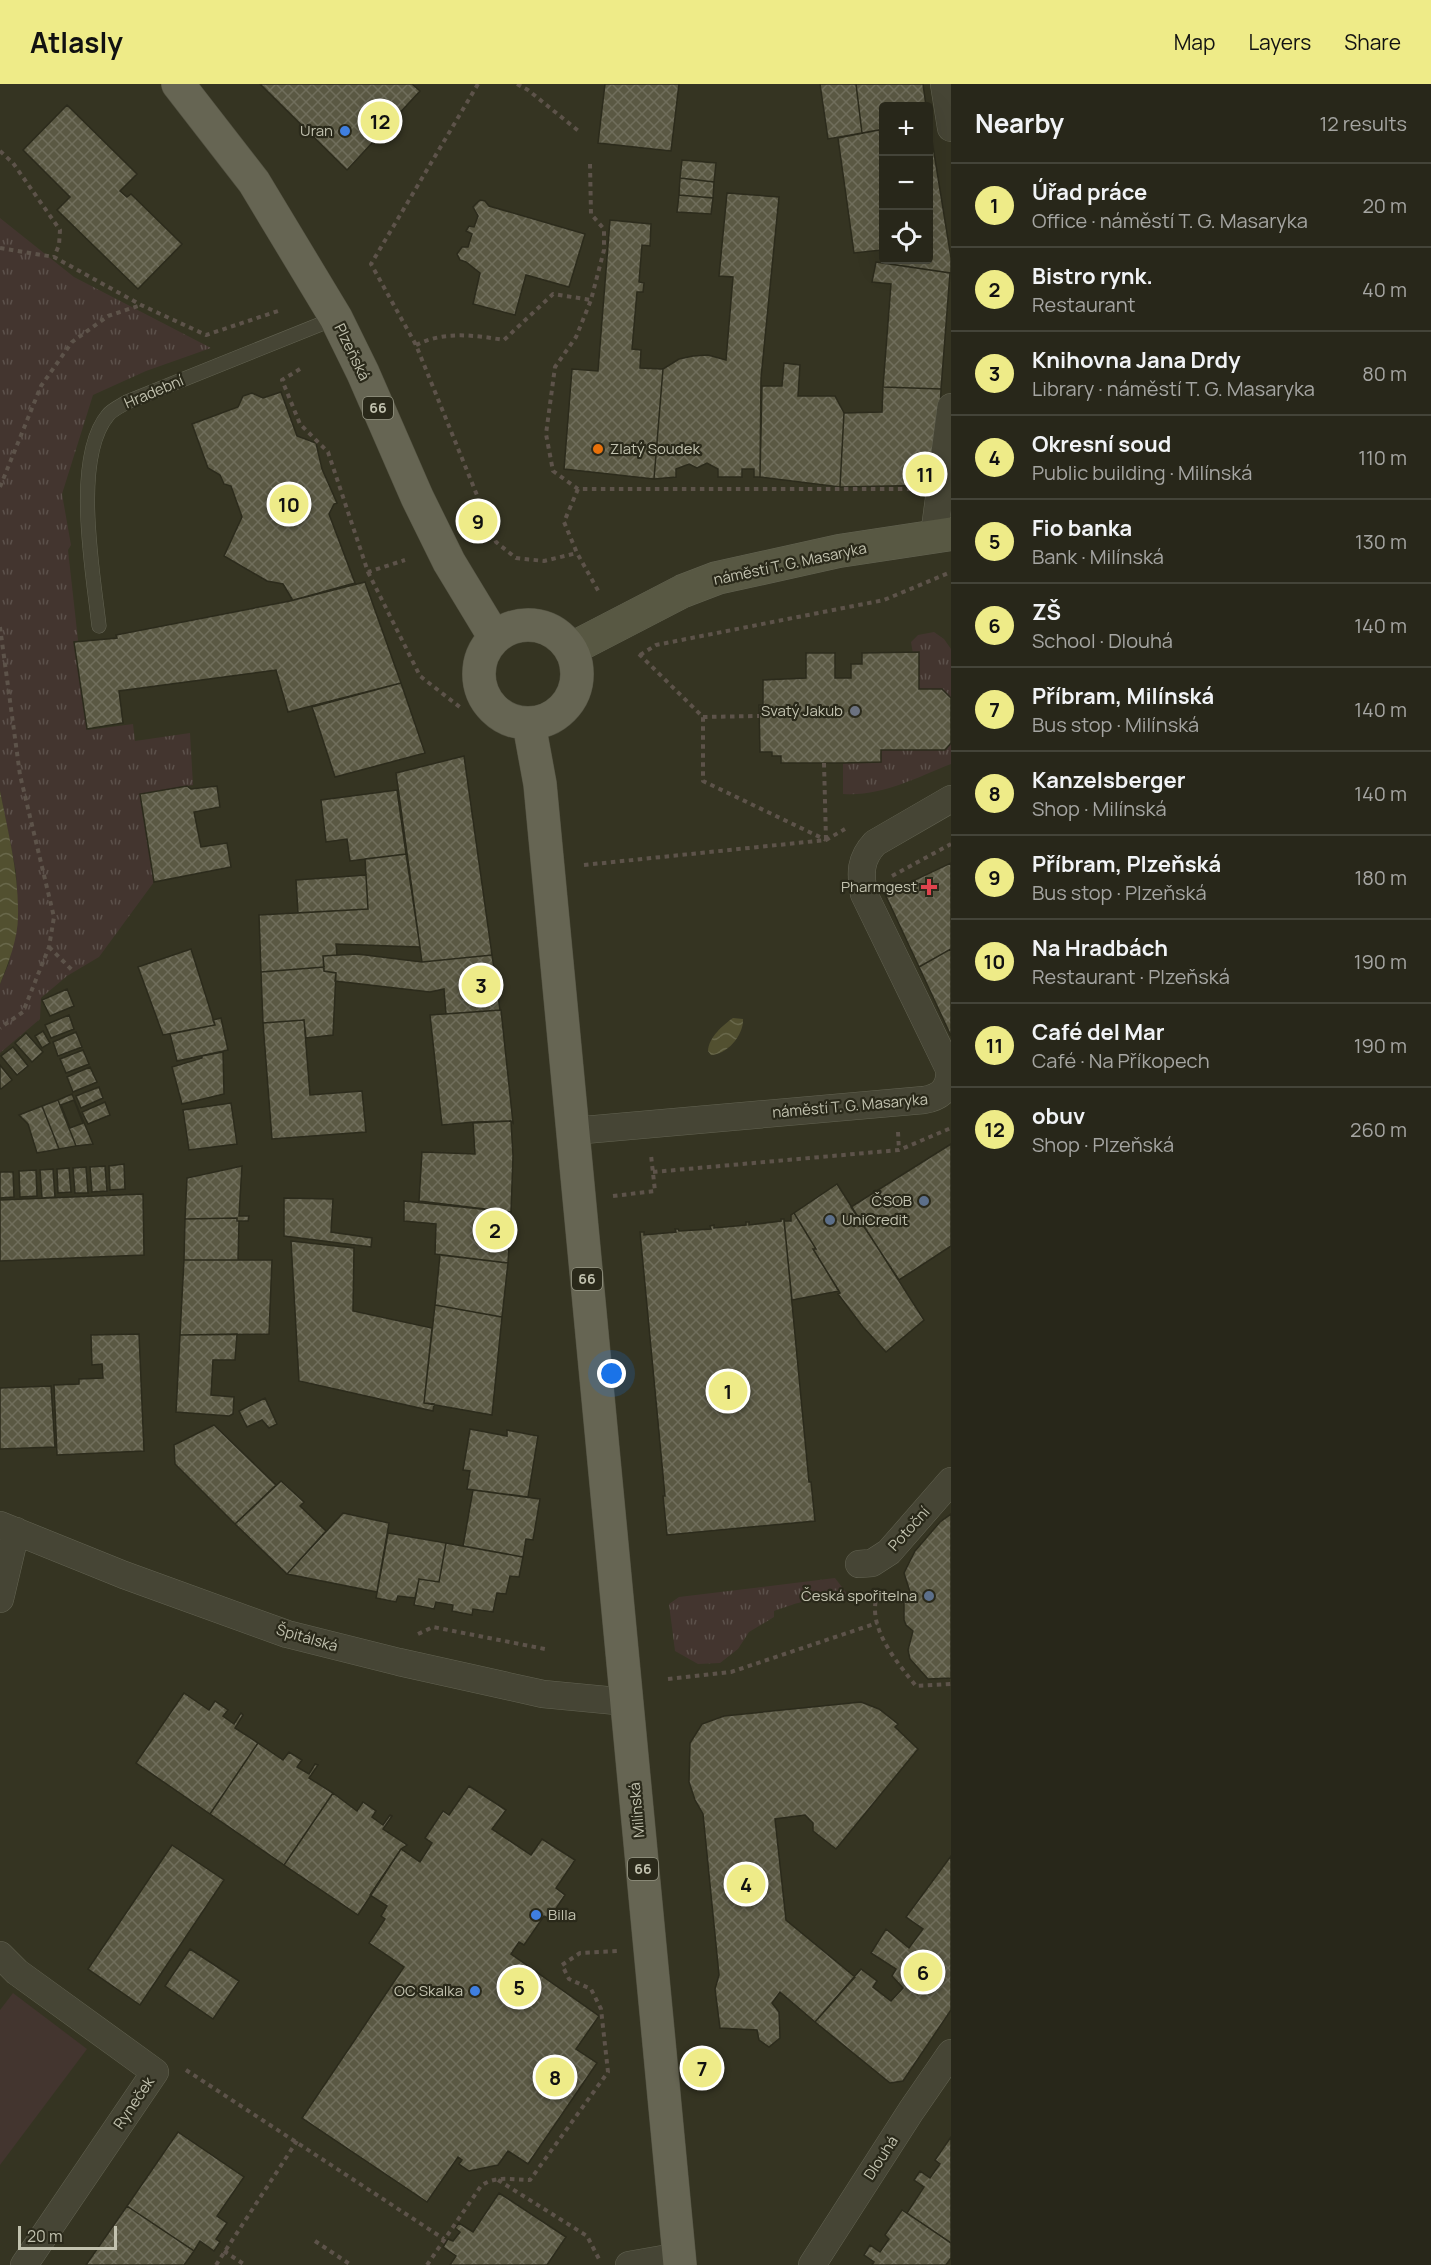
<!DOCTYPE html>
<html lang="en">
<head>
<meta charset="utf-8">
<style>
  body { margin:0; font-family:Manrope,sans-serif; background:#343327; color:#f1f3f6 }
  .controls { position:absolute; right:18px; top:18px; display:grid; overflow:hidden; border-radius:6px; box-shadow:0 6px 24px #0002 }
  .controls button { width:54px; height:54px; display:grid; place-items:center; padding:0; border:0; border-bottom:2px solid #444439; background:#28271a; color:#f1f3f6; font:30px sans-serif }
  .scale { position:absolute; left:18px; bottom:15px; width:99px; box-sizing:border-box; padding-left:6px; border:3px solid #c2c2af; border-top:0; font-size:16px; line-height:21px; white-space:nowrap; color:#c2c2af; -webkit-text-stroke:4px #2a291a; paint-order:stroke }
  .you { position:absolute; left:612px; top:1290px; width:21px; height:21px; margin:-15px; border:4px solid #fff; border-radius:50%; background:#1a73e8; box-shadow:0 0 0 9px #1a73e833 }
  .badge { display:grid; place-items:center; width:39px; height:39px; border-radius:50%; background:#eeeb88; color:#111; font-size:20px; font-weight:700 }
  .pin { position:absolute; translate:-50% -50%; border:3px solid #fff; box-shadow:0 2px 6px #0006 }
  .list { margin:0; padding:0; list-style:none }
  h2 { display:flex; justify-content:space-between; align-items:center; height:78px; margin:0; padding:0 24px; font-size:26px }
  h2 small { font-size:20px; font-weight:400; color:#a5a5a2 }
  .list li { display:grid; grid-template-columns:39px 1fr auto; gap:18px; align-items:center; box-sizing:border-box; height:84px; padding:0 24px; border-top:2px solid #444439 }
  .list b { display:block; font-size:22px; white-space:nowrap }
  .list p { margin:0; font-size:20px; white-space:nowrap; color:#a5a5a2 }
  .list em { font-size:20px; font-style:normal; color:#a5a5a2 }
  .icon { flex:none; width:33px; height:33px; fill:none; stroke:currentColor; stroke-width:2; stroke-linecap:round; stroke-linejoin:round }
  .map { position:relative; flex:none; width:951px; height:2181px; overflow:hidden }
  header { display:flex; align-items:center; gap:36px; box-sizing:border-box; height:84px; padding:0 30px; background:#eeeb88; color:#111 }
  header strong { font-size:28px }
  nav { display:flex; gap:33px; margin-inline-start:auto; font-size:21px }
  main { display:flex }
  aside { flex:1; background:#28271a }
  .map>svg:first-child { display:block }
  .grass { fill:url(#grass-tufts) }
  .garden { fill:#43352f }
  .water { fill:url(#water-waves) }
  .building { fill:url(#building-cross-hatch); stroke:#2c2b1c; stroke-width:1.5; fill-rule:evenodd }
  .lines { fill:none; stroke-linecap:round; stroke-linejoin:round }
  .lane-casing { stroke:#636352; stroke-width:15 }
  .street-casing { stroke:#636352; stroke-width:28 }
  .secondary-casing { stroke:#636352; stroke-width:34 }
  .primary-casing { stroke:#525141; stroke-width:34 }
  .path { stroke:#5d534a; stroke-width:4; stroke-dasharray:4.5 4.5; stroke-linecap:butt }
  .lane { stroke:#464535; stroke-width:14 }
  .street { stroke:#464535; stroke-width:27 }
  .secondary { stroke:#585843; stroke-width:33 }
  .primary { stroke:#666553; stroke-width:33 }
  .shop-dot { fill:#3f7fe0; stroke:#2a291a; stroke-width:2 }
  .food-dot { fill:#e8710a; stroke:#2a291a; stroke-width:2 }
  .worship-dot { fill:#6b7280; stroke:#2a291a; stroke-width:2 }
  .health-dot { fill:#e0444e; stroke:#2a291a; stroke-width:2 }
  .service-dot { fill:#5c6f8a; stroke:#2a291a; stroke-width:2 }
  .labels { text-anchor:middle; stroke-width:4.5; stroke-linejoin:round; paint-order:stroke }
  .shield { fill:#2a291a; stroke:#949482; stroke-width:1.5 }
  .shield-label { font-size:14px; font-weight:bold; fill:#c2c2af }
  .poi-label { font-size:15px; fill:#c2c2af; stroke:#2a291a; text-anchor:end }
  .street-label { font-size:15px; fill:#c2c2af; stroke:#2a291a }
</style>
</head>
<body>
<header>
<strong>Atlasly</strong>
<nav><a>Map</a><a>Layers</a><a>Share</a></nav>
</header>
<main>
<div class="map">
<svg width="951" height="2181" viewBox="0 0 951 2181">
  <defs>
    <pattern id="grass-tufts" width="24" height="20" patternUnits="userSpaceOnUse" patternTransform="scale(1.5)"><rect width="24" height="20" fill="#43352f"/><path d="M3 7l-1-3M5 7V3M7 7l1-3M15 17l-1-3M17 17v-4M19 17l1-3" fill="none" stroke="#5c514b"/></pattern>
    <pattern id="water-waves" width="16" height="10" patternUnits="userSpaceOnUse" patternTransform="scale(1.5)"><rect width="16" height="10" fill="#525030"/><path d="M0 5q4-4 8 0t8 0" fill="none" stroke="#69684b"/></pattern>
    <pattern id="building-cross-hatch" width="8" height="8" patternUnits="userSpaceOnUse" patternTransform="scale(1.5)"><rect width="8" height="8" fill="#5a5843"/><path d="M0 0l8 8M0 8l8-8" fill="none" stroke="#706e5c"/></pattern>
  </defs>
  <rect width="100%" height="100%" fill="#353422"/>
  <!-- grass -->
  <path class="grass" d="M0,134L74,193L211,264L146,287L93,311L62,410L71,461L68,466L88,646L133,640L135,657L190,649L193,701L140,710L154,798L99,873L67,892L41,914L40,935L0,969V900L9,879L18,834L16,788L0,707Z
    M934,548L944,555L951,565V614L919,605L911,558L918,551Z
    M951,659V680C918,693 880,713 843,710V679L880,678L881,666H945Z
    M835,1494L848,1511C834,1526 819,1515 802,1518C793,1520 783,1524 774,1527V1533L749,1548L738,1565L720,1579L698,1580L675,1567L669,1520L679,1513Z"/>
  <!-- garden -->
  <path class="garden" d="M13,1909L87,1965L0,2081V1926Z"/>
  <!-- water -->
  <path class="water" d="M0,707C8,748 19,790 18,832C18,855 8,880 0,900Z
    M733,934L743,935C744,951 727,971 711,971L708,967C709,953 723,941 733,934Z"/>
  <!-- building -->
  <path class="building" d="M260,0H412L420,7L347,86Z
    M605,0H679L671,67L598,59Z
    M820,0H856L862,49L828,55Z
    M856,0H923L926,22H884V45L862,49Z
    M67,21L137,90L120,107L127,113L131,110L182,160L138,205L57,126L70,113L23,66Z
    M929,38L951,174V189L883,179L881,166L854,169L838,54L884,45V176H928Z
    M682,76L716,79L714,98L680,94Z
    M680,94L714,98L713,114L679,111Z
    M727,109L779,113L761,294L760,393H754V385H742V393H718V385L707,379L697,384L689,380L676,385V393L654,395L663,285L679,275L693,272L708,271L726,276L733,193L719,192Z
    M679,111L713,114L711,130L677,128Z
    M480,116L485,117L489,122L585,150L569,203L526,191L515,231L473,220L480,189L466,178L460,176L457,170L462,163H468L472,150L466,147L469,142L474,143L478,132L473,123Z
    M610,136L651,140L650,162L642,161L639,198L644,199L643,208H637L632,265L641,266L640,284L663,285L654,395L564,385L572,285L598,287Z
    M876,178L950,189L941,305L883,303L891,200L872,198Z
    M784,279L800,281L798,312H835L844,329L840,403L760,393L762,302H782Z
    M883,303L941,305L938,401L840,403L844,329L882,328Z
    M281,308L297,352L316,359L322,385L337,419L334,420L329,430L355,499L290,517L292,515L283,500L267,497L224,472L242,433L231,402L224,400L220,391L208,384L192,340L238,323L243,312L252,309L263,314Z
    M365,498L401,599L288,628L276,586L119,607L123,639L87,645L74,558L117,554L116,551L290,517Z
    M919,568V605H942L951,614V659L945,666H881V678L843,679H781V672H772V668H760L759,621H763V596L806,594V569H835V594H851V580H862V569Z
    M401,599L425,669L335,693L312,623Z
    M464,672L492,871L422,878L396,689Z
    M187,702L191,705L217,702L220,723L194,728L201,763L227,759L231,783L154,798L140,710Z
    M397,706L406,770L350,777L347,755L326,758L321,716Z
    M406,770L420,863L336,860L337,871L323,872L324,883L261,888L259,831L368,825L365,775Z
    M951,779V865L919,883L885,810Z
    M366,791L368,825L298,829L296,796Z
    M191,865L215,941L163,951L138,883Z
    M951,865V952L919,883Z
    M357,870L422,878L492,871L500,926L446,930L444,905L430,908L335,897L336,889L324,887L323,872Z
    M324,883V887L336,889L333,951L306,954L304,936L263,939L261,888Z
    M67,905L74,922L50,932L42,916Z
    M501,926L513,1039L511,1037L474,1038L442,1041L430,931Z
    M69,931L74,945L51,954L45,941Z
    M221,934L228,966L177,977L170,950L215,941L213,936Z
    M304,936L310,1011L362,1007L366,1048L272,1055L263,939Z
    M43,947L50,959L42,964L35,952Z
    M76,948L82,963L58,972L53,958Z
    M26,949L43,968L32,978L15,959Z
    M13,963L28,982L17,991L1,972Z
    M83,966L89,980L66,989L60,975Z
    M223,968L224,1010L182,1020L172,983L202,974V972Z
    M0,981L12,996L1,1005L0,1004Z
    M90,983L97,998L73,1008L67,993Z
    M99,1003L103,1014L81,1024L76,1012Z
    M72,1010L93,1060L76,1062L58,1016ZM74,1016L83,1039L70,1044L61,1021Z
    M58,1016L76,1062L59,1065L42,1022Z
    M105,1018L110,1031L88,1040L82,1028Z
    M231,1019L237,1060L189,1066L183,1026Z
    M42,1022L59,1065L37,1069L28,1040L19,1031Z
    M511,1037L513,1072L511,1128L419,1117L422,1068L475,1070L473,1039Z
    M951,1060V1162L899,1196L851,1123Z
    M124,1080L125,1105L110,1106L109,1082Z
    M105,1082L107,1107L92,1108L90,1083Z
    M242,1082L239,1132H249L248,1137H237V1134L185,1135L187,1094Z
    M86,1083L88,1109H75L73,1084Z
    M69,1084L71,1108L58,1109L57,1085Z
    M53,1085L55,1113L42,1114L40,1086Z
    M36,1086L37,1112L20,1113L19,1087Z
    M0,1088H13L14,1113L0,1114Z
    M837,1100L924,1236L886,1268L863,1243L838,1210L840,1209L813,1165H816L794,1129Z
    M143,1110L144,1171L0,1177V1116Z
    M284,1114L333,1115L331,1148L372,1154L371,1163L284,1152Z
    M404,1117L511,1128L508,1179L435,1170L436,1140L404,1137Z
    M794,1129L816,1165H813L839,1207L792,1216L784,1137H791V1131Z
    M237,1134V1137H239L238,1176H184L185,1135Z
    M781,1135H784L809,1398H811L815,1437L667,1451L663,1412H665L640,1148H644V1151L676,1148L675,1145H678L679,1147L711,1145L710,1142L714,1141V1144L746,1141V1138H749V1141L781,1137Z
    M291,1157L354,1164L353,1227L432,1244L424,1319L434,1320L433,1327L299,1297Z
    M440,1171L508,1179L502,1233L435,1221Z
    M184,1176H272L269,1250L180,1251Z
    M435,1221L502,1233L492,1331L424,1319Z
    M139,1250L144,1367L57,1371L54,1301L79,1300V1295L103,1294L102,1280L92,1281L91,1251Z
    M237,1250L235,1276H213L211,1311L234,1313L233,1330L229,1332L176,1328L180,1251Z
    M51,1302L55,1363L0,1365V1304Z
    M265,1314L277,1340L269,1344L262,1336L247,1343L239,1327Z
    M214,1341L276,1401L235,1440L175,1380L174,1361Z
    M470,1345L507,1352V1346L538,1352L528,1413L467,1405L470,1387L463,1386Z
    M281,1397L304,1418L300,1422L326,1447L287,1490L235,1440Z
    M473,1406L540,1415L533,1456L526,1455L523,1473L463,1462Z
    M343,1429L389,1439L377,1508L287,1490Z
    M951,1430V1594L928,1595L910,1575L908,1566L913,1547L906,1541L904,1536V1515L910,1508L904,1489L915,1467L940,1438Z
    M388,1449L446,1459L439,1498L419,1495L415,1514L398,1512L396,1518L376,1514Z
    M446,1459L523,1473L519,1493L510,1492L506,1510L497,1509L493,1528L473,1525L472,1531L452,1527L453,1521L436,1518L434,1525L414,1521L419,1495L439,1498Z
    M184,1609L209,1626L215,1617L228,1626L223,1632L234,1640L241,1629L243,1631L235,1644L258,1659L210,1730L136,1679Z
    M861,1618L879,1625L898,1640L895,1643L918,1665L836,1765L813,1747V1739L805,1731L775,1735L786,1836L855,1893L815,1938L780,1908L772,1919L779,1928L780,1954L769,1963L759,1956L757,1946L720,1944L715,1905L719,1891L703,1730L695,1716L689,1698L690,1659L702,1640L724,1632Z
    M258,1659L283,1676L289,1668L302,1676L297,1683L309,1690L315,1680L318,1681L309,1694L333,1709L284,1781L210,1730Z
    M469,1702L506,1726L492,1745L531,1771L542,1755L575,1776L556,1804L565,1811L549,1835L544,1832L524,1861L519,1858L511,1870L599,1932L576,1965L597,1979L528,2080L508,2067L498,2081L469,2087L459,2080L462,2076L458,2073L427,2118L302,2034L404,1883L369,1859L385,1835L381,1832L387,1822L370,1811L401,1765L420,1778L432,1759L425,1754L443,1727L449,1731Z
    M333,1709L357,1727L363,1718L376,1727L372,1733L383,1741L390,1731L392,1732L383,1745L407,1761L401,1765L358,1831L284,1781Z
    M172,1761L224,1796L140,1921L88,1885Z
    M951,1772V1926L903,1997L890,1999L815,1938L861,1885L877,1897L873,1903L891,1917L903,1904L892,1892L896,1885L871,1869L886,1845L909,1864L923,1845L906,1833Z
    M190,1865L239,1897L213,1935L165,1902Z
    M178,2048L244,2093L217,2132L227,2139L216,2155L220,2158L214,2167L200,2157L194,2167L127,2122Z
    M951,2053V2159L907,2129L924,2103L914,2096L920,2087L930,2094L940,2080L935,2076Z
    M499,2109L566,2153L547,2181H450L456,2172L443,2163L448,2155L453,2157L460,2148L455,2144L459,2139L473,2148Z
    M127,2122L194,2167L184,2181H86Z
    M902,2126L951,2159V2174L946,2181H872L874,2178L864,2171L870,2161L880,2168L889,2155L885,2151Z"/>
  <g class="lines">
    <!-- lane casing -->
    <g class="lane-casing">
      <path id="lane" d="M99,542C93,488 72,374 108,331C113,325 121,322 127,318L336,234"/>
    </g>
    <!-- street casing -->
    <g class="street-casing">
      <path id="street" d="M944,0L951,44
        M934,452L951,323
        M573,1047L924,1016C942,1013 951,1003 949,985L864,810C860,789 860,775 875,759L951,715
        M0,1441L124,1491L287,1550L399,1578L543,1610L627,1618
        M859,1480L872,1479L889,1468L951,1397
        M0,1515L16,1447
        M0,1871L17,1888L155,1988L24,2181
        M629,2181L680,2172
        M812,2181L911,2027L951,1969"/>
    </g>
    <!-- secondary casing -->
    <g class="secondary-casing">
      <path id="secondary" d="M571,565L683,507L717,494L839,467L951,450"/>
    </g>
    <!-- primary casing -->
    <g class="primary-casing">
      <path id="primary" d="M178,0L254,98L336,234L363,289L417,413L449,478L495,554
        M479 590a49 49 0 1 1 98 0a49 49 0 1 1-98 0Z
        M529,640L540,700L680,2181"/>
    </g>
    <!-- path -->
    <path class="path" d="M478,0L371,180L416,261L496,458L516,474L544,477L577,469
      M517,0L528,6L581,49
      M0,67L13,79L60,146L59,161L54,173
      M590,80L591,130L604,145V166L591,216L576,253L555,283L546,350L553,387L578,405H912
      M0,164L54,173L141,221L206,251L278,227
      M416,261C444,247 474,251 504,256L553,210L591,216
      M300,285L282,296L300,340L328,368L368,488L405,476
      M0,403L41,302L72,258L108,232L141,221
      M578,405L564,438L577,469L600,510
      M368,488L420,592L461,624
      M0,543L20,691L54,833L49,863L23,928L0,944
      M639,570L703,633V697L826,756
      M640,571L656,561L884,516L951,488
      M703,633L759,632
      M824,679L826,756
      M584,781L826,756L845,745
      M892,792L951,760
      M49,863L74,888
      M898,1048L899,1066
      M653,1088L899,1066L951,1044
      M613,1112L655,1107L651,1071
      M878,1509C865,1542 897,1578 916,1602L951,1600
      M418,1550L433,1543L545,1565
      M668,1595L731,1588L877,1539
      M186,1986L444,2155
      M498,2096L587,2152L599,2175
      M315,2157L351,2181
      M224,2167L245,2181
      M216,2181L297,2057
      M427,2181L481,2102C495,2091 514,2096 530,2096L608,1988L601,1925L591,1905L569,1895L562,1881L580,1869L617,1867"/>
    <!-- lane -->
    <use href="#lane" class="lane"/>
    <!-- street -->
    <use href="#street" class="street"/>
    <!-- secondary -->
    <use href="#secondary" class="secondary"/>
    <!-- primary -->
    <use href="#primary" class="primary"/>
  </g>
  <!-- markers -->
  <g class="shop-dot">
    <circle cx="345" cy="47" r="6"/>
    <circle cx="536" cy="1831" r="6"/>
    <circle cx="475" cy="1907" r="6"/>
  </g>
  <circle class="food-dot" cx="598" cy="365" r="6"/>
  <circle class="worship-dot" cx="855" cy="627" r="6"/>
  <path class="health-dot" d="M926 794h6v6h6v6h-6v6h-6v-6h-6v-6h6z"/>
  <g class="service-dot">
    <circle cx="924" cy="1117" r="6"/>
    <circle cx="830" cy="1136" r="6"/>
    <circle cx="929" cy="1512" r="6"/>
  </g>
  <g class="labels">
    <!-- shield labels -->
    <g class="shield">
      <rect x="363" y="313" width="30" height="22" rx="4.5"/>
      <rect x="572" y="1184" width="30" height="22" rx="4.5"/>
      <rect x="628" y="1774" width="30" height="22" rx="4.5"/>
    </g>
    <g class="shield-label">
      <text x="378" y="329">66</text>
      <text x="587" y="1200">66</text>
      <text x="643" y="1790">66</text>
    </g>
    <!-- poi labels -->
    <g class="poi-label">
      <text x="333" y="52">Uran</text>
      <text x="610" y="370" text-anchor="start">Zlatý Soudek</text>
      <text x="843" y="632">Svatý Jakub</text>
      <text x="917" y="808">Pharmgest</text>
      <text x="912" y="1122">ČSOB</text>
      <text x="842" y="1141" text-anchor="start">UniCredit</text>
      <text x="917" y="1517">Česká spořitelna</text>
      <text x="548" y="1836" text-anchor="start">Billa</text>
      <text x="463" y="1912">OC Skalka</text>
    </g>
    <!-- street labels -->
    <g class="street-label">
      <text transform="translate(352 268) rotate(64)" y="5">Plzeňská</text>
      <text transform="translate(154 308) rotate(-23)" y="5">Hradební</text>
      <text transform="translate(790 480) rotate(-12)" y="5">náměstí T. G. Masaryka</text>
      <text transform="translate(850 1022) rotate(-5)" y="5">náměstí T. G. Masaryka</text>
      <text transform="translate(909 1445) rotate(-48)" y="5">Potoční</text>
      <text transform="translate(307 1554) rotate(16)" y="5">Špitálská</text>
      <text transform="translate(637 1726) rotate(-95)" y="5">Milínská</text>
      <text transform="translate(134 2019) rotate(-56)" y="5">Ryneček</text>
      <text transform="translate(881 2074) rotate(-57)" y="5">Dlouhá</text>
    </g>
  </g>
</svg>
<div class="controls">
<button>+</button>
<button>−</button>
<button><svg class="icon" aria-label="locate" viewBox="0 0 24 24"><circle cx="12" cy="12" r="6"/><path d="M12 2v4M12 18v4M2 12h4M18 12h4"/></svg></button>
</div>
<div class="scale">20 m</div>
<div class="you"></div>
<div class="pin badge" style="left:728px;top:1307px">1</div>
<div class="pin badge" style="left:495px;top:1146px">2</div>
<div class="pin badge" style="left:481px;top:901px">3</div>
<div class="pin badge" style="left:746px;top:1800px">4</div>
<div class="pin badge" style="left:519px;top:1903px">5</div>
<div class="pin badge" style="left:923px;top:1888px">6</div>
<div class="pin badge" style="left:702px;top:1984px">7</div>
<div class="pin badge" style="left:555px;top:1993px">8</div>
<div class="pin badge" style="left:478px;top:437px">9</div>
<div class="pin badge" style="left:289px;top:420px">10</div>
<div class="pin badge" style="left:925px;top:390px">11</div>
<div class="pin badge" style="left:380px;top:37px">12</div>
</div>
<aside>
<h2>Nearby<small>12 results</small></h2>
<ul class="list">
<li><span class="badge">1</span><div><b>Úřad práce</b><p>Office · náměstí T. G. Masaryka</p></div><em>20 m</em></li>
<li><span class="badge">2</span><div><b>Bistro rynk.</b><p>Restaurant</p></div><em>40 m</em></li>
<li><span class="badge">3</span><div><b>Knihovna Jana Drdy</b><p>Library · náměstí T. G. Masaryka</p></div><em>80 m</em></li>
<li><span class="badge">4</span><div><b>Okresní soud</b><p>Public building · Milínská</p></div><em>110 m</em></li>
<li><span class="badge">5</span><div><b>Fio banka</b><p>Bank · Milínská</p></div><em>130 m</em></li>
<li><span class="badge">6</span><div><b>ZŠ</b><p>School · Dlouhá</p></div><em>140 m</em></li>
<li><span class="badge">7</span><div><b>Příbram, Milínská</b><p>Bus stop · Milínská</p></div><em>140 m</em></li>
<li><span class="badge">8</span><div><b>Kanzelsberger</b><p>Shop · Milínská</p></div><em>140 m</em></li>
<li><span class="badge">9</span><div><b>Příbram, Plzeňská</b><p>Bus stop · Plzeňská</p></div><em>180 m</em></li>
<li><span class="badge">10</span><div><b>Na Hradbách</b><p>Restaurant · Plzeňská</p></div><em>190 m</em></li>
<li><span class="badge">11</span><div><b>Café del Mar</b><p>Café · Na Příkopech</p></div><em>190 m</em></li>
<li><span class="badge">12</span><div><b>obuv</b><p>Shop · Plzeňská</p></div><em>260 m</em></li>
</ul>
</aside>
</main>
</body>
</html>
